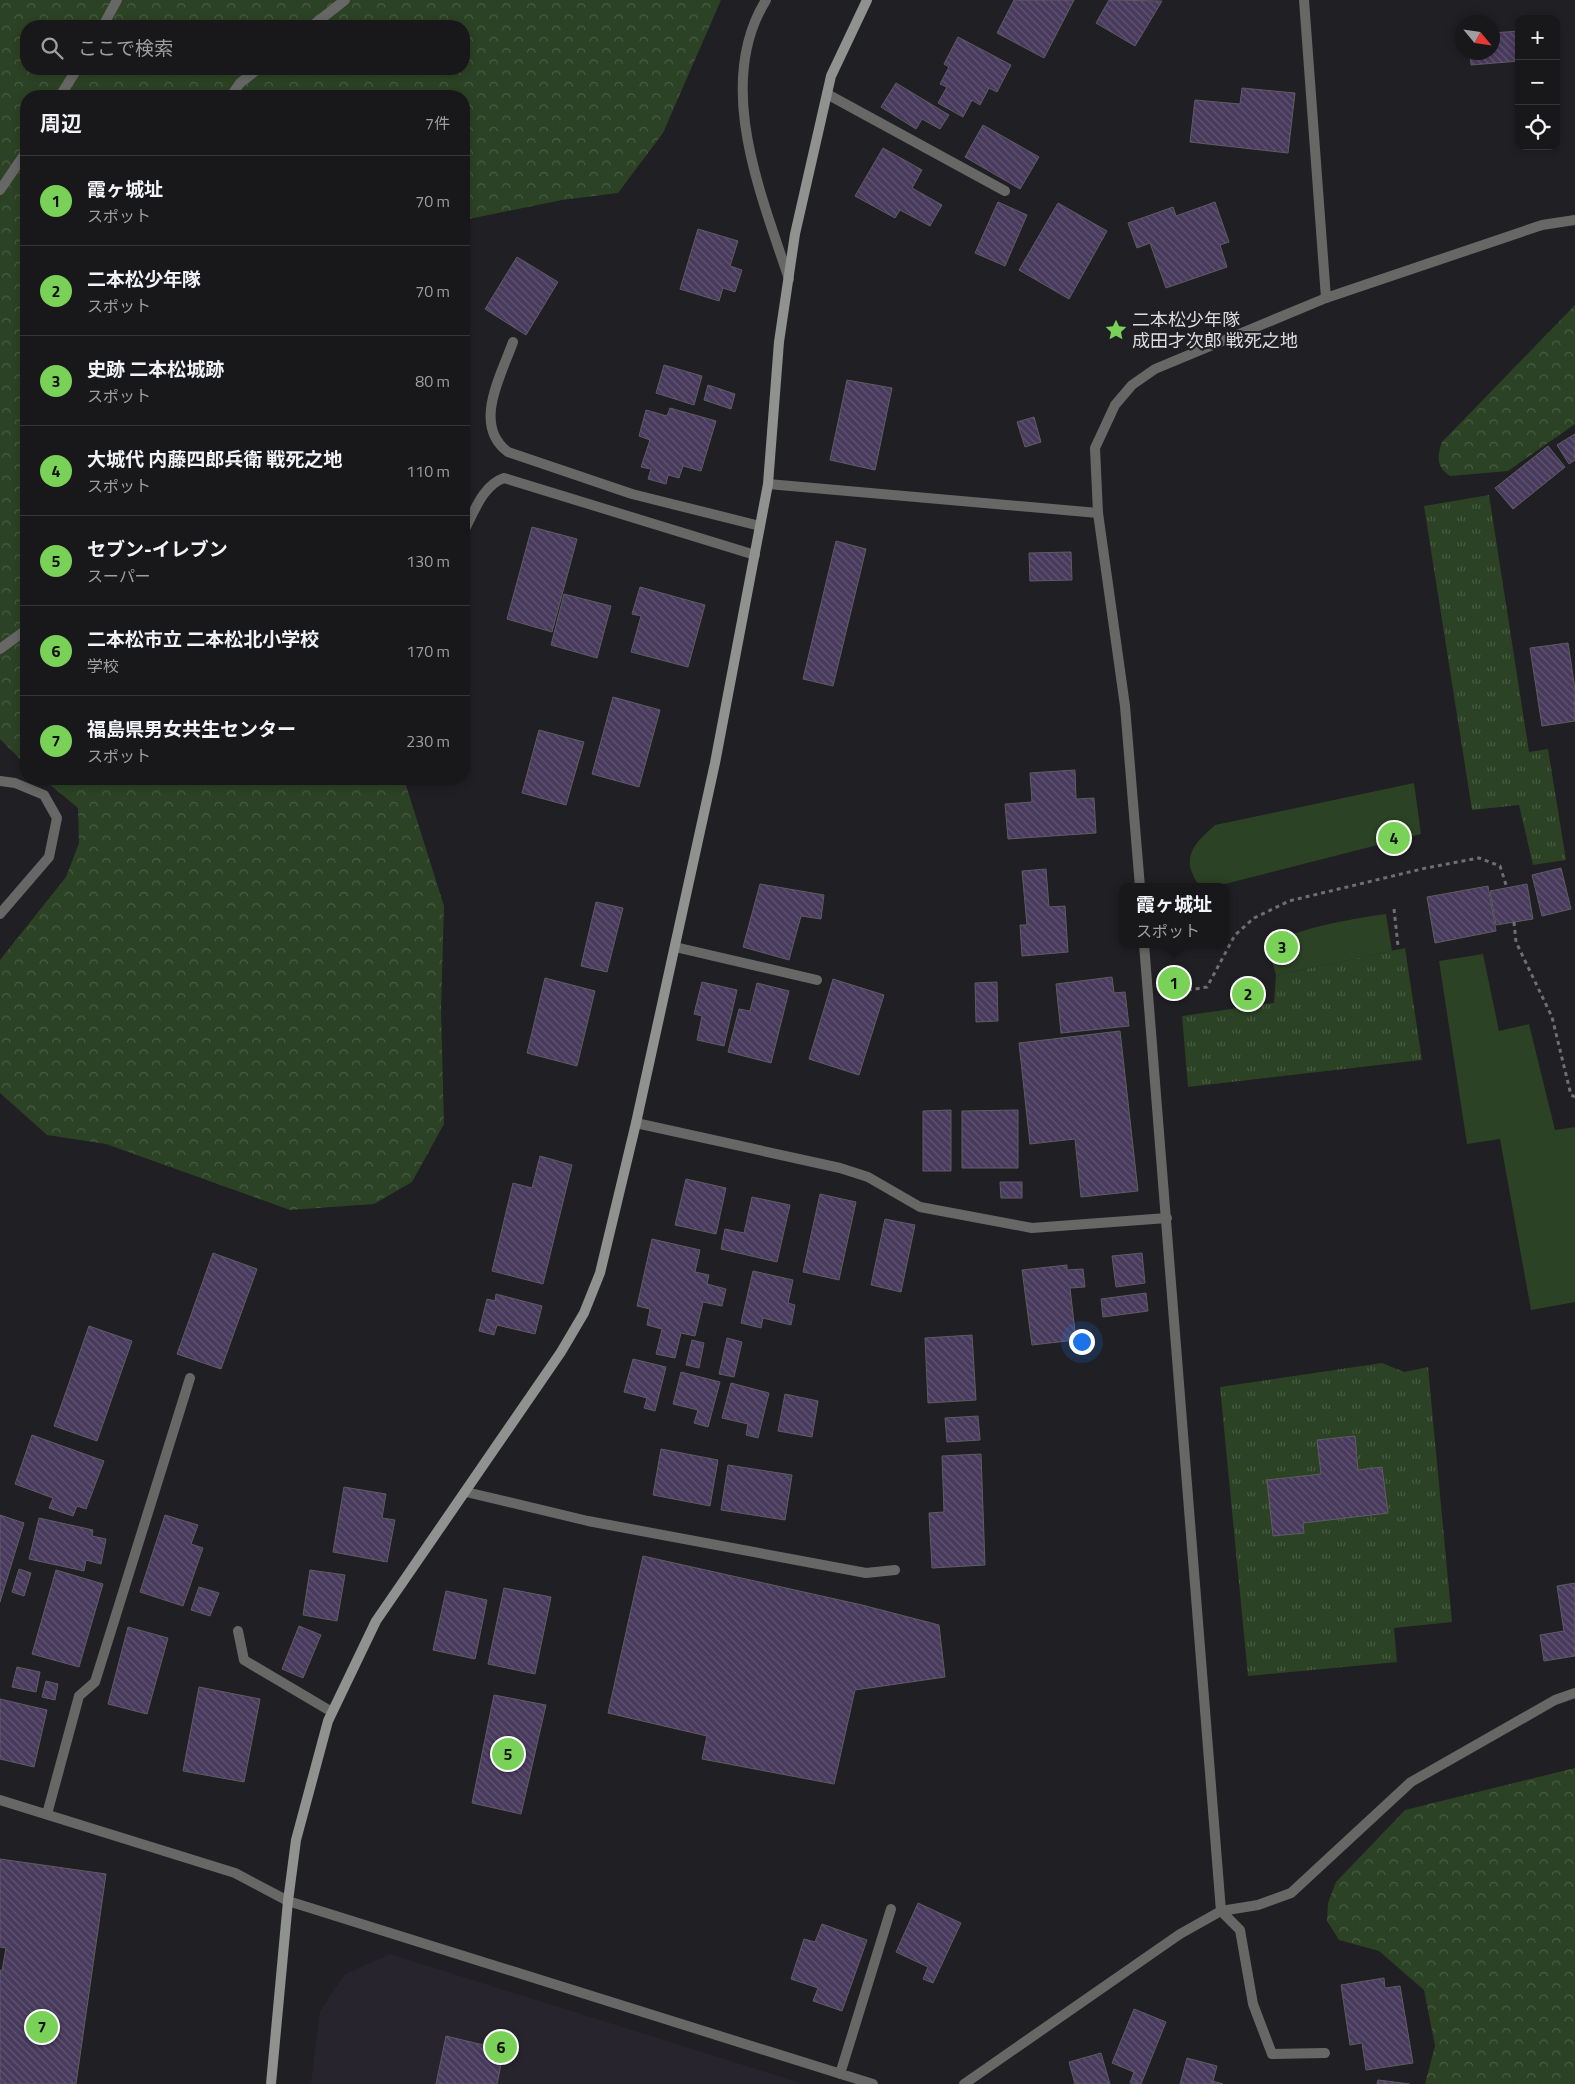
<!DOCTYPE html>
<html lang="ja">
<head>
<meta charset="utf-8">
<style>
  body { margin:0; font-family:"Titillium Web","Noto Sans JP",sans-serif; background:#212023; color:#f1f3f6 }
  .controls { position:absolute; right:15px; top:15px; display:grid; overflow:hidden; border-radius:10px; box-shadow:0 2px 8px #0003 }
  .controls button { width:45px; height:45px; display:grid; place-items:center; padding:0; border:0; border-bottom:1px solid #363639; background:#18171a; color:#f1f3f6; font:25px sans-serif }
  .compass { position:absolute; left:1455px; top:15px; width:45px; height:45px; border-radius:50%; background:#18171a; box-shadow:0 2px 8px #0003; rotate:119deg }
  .you { position:absolute; left:1081px; top:1341px; width:18px; height:18px; margin:-12px; border:4px solid #fff; border-radius:50%; background:#1a73e8; box-shadow:0 0 0 8px #1a73e833 }
  .badge { display:grid; place-items:center; width:32px; height:32px; border-radius:50%; background:#7ad157; color:#111; font-size:16px; font-weight:700 }
  .pin { position:absolute; translate:-50% -50%; border:2px solid #fff; box-shadow:0 1px 5px #0006 }
  .popup { position:absolute; left:1119px; top:883px; width:110px; height:65px; box-sizing:border-box; display:grid; place-content:center; border-radius:10px; background:#18171a; filter:drop-shadow(0 1px 4px #0005); font-size:16px; white-space:nowrap; color:#9f9fa2 }
  .popup b { font-size:19px; color:#f1f3f6 }
  .popup::after { content:''; position:absolute; left:50%; top:100%; margin-left:-10px; border:10px solid transparent; border-top-color:#18171a }
  .list { margin:0; padding:0; list-style:none }
  h2 { display:flex; justify-content:space-between; align-items:center; height:65px; margin:0; padding:0 20px; font-size:21px }
  h2 small { font-size:16px; font-weight:400; color:#9f9fa2 }
  .list li { display:grid; grid-template-columns:32px 1fr auto; gap:15px; align-items:center; box-sizing:border-box; height:90px; padding:0 20px; border-top:1px solid #363639 }
  .list b { display:block; font-size:19px; white-space:nowrap }
  .list p { margin:0; font-size:16px; white-space:nowrap; color:#9f9fa2 }
  .list em { font-size:16px; font-style:normal; color:#9f9fa2 }
  .icon { flex:none; width:28px; height:28px; fill:none; stroke:currentColor; stroke-width:2; stroke-linecap:round; stroke-linejoin:round }
  .map { position:relative; flex:none; width:1575px; height:2084px; overflow:hidden }
  .search { position:absolute; background:#18171a; box-shadow:0 2px 8px #0003; left:20px; top:20px; width:450px; height:55px; display:flex; align-items:center; gap:12px; box-sizing:border-box; padding:0 18px; border-radius:20px; color:#9f9fa2; font-size:19px }
  .panel { position:absolute; background:#18171a; box-shadow:0 2px 8px #0003; left:20px; top:90px; width:450px; height:695px; border-radius:20px }
  .map>svg:first-child { display:block }
  .built { fill:#28242e }
  .grass { fill:url(#grass-tufts) }
  .forest { fill:url(#forest-crowns); fill-rule:evenodd }
  .garden { fill:#2c4224 }
  .building { fill:url(#building-back-hatch); stroke:#5e5c62 }
  .lines { fill:none; stroke-linecap:round; stroke-linejoin:round }
  .path { stroke:#6f6e72; stroke-width:3; stroke-dasharray:4 4; stroke-linecap:butt }
  .lane { stroke:#676866; stroke-width:10 }
  .street { stroke:#676866; stroke-width:10 }
  .secondary { stroke:#8f928e; stroke-width:10 }
  .labels { text-anchor:middle; stroke-width:4.5; stroke-linejoin:round; paint-order:stroke }
  .poi-label { font-size:18px; fill:#dddce0; stroke:#201f23; text-anchor:start }
</style>
</head>
<body>
<div class="map">
<svg width="1575" height="2084" viewBox="0 0 1575 2084">
  <defs>
    <pattern id="grass-tufts" width="24" height="20" patternUnits="userSpaceOnUse" patternTransform="scale(1.25)"><rect width="24" height="20" fill="#2c4224"/><path d="M3 7l-1-3M5 7V3M7 7l1-3M15 17l-1-3M17 17v-4M19 17l1-3" fill="none" stroke="#4a5d44"/></pattern>
    <pattern id="forest-crowns" width="20" height="18" patternUnits="userSpaceOnUse" patternTransform="scale(1.25)"><rect width="20" height="18" fill="#2c4224"/><path d="M2 6a3 3 0 1 1 6 0M12 15a3 3 0 1 1 6 0" fill="none" stroke="#4a5d44"/></pattern>
    <pattern id="building-back-hatch" width="6" height="6" patternUnits="userSpaceOnUse" patternTransform="scale(1.25)"><rect width="6" height="6" fill="#483a5c"/><path d="M-1 5l2 2M0 0l6 6M5-1l2 2" fill="none" stroke="#625673"/></pattern>
  </defs>
  <rect width="100%" height="100%" fill="#201f23"/>
  <!-- built -->
  <path class="built" d="M390,1954L804,2084H311L320,2011L344,1975Z"/>
  <!-- grass -->
  <path class="grass" d="M1489,495L1529,752L1548,749L1566,860L1533,865L1519,805L1472,810L1424,506Z
    M1405,948L1422,1060L1188,1087L1182,1016L1274,1003L1276,975Z
    M1382,1363L1404,1372L1428,1367L1452,1622L1394,1628L1397,1662L1248,1676L1220,1387Z"/>
  <!-- forest -->
  <path class="forest" d="M0,0H721L663,133L618,193L562,200L464,220V96H26V765L0,739ZM26,26H464V69H26Z
    M1575,305V424L1508,471L1450,476C1436,466 1437,457 1442,442Z
    M43,779H404L444,906L441,1009L444,1124L412,1182L374,1204L290,1210L106,1144L47,1135L0,1093V960L66,877L79,843L78,808Z
    M1575,1768V2084H1425L1435,2046L1424,1990L1379,1951L1339,1940L1327,1921L1328,1903L1336,1882L1405,1810Z"/>
  <!-- garden -->
  <path class="garden" d="M1414,783L1421,834L1213,887L1198,884C1180,857 1194,844 1215,825Z
    M1386,914L1392,951L1276,975L1267,944C1307,927 1343,920 1386,914Z
    M1483,954L1499,1031L1529,1024L1555,1130L1575,1127V1302L1531,1310L1500,1139L1467,1144L1439,961Z"/>
  <!-- building -->
  <path class="building" d="M1014,0H1074L1044,58L997,33Z
    M1109,0L1162,1L1135,46L1096,23Z
    M1519,31V61L1471,65L1470,52H1492V33Z
    M958,37L1011,65L997,92L989,88L980,105L972,100L963,117L938,103L947,87L940,84L949,67L944,64Z
    M896,83L949,115L940,129L922,119L916,129L881,107Z
    M1242,88L1295,93L1288,153L1190,142L1195,100L1240,104Z
    M983,125L1039,157L1020,189L965,157Z
    M883,148L922,170L912,188L942,205L930,226L900,210L895,218L855,196Z
    M998,202L1027,215L1005,266L975,253Z
    M1215,202L1229,242L1220,245L1227,267L1166,288L1150,243L1137,248L1128,223L1173,207L1176,216Z
    M1058,203L1107,231L1069,299L1019,270Z
    M698,229L738,241L730,266L742,270L735,292L723,288L719,301L680,289Z
    M517,257L558,282L526,335L485,309Z
    M664,365L702,376L694,405L656,393Z
    M847,380L892,388L875,470L830,460Z
    M708,385L735,394L731,409L704,400Z
    M670,408L716,421L701,471L683,466L679,478L668,475L666,484L648,479L651,469L641,467L650,440L639,436L646,410L667,416Z
    M1034,417L1041,442L1025,447L1017,422Z
    M1575,434V460L1569,464L1557,445Z
    M1548,446L1565,467L1513,509L1495,488Z
    M532,527L577,539L552,632L507,619Z
    M836,541L866,549L833,686L803,679Z
    M1071,552L1072,580L1030,581L1029,553Z
    M640,587L705,605L688,667L631,652L641,616L632,614Z
    M564,594L611,606L597,658L551,645Z
    M1568,643L1575,689V721L1542,726L1530,648Z
    M613,697L660,710L639,787L592,774Z
    M539,730L584,742L566,805L522,793Z
    M1075,770L1076,799L1094,798L1096,833L1008,839L1005,804L1032,802L1030,773Z
    M1561,868L1571,909L1542,916L1532,875Z
    M1046,869L1049,907L1065,906L1068,952L1022,956L1020,925H1027L1022,871Z
    M760,884L824,895L821,919L801,916L789,960L743,947Z
    M1527,884L1533,919L1496,925L1490,891Z
    M1488,886L1496,931L1435,943L1427,897Z
    M596,902L623,908L607,972L581,966Z
    M1112,977L1114,993L1125,992L1129,1026L1061,1033L1056,984Z
    M545,978L595,991L577,1066L527,1053Z
    M833,979L884,995L859,1075L809,1059Z
    M702,982L737,990L724,1046L697,1040L702,1016L694,1014Z
    M997,982L998,1021L976,1022L975,983Z
    M757,983L789,991L771,1063L728,1052L739,1009L750,1011Z
    M1120,1031L1138,1191L1081,1197L1075,1139L1030,1144L1019,1043Z
    M951,1110V1171H923V1111Z
    M1018,1110V1168H962V1111Z
    M540,1156L572,1165L543,1284L492,1271L513,1183L532,1188Z
    M686,1179L726,1188L716,1234L675,1225Z
    M1000,1182H1022V1198H1001Z
    M820,1194L856,1202L839,1280L803,1272Z
    M752,1197L790,1205L777,1262L721,1249L725,1229L744,1233Z
    M885,1219L915,1225L901,1292L871,1285Z
    M652,1239L700,1250L695,1272L709,1275L707,1284L726,1289L722,1306L703,1302L695,1336L681,1333L675,1358L656,1354L662,1329L647,1325L650,1309L637,1306Z
    M213,1253L257,1269L221,1369L177,1354Z
    M1142,1253L1145,1283L1116,1287L1112,1256Z
    M1067,1265V1270L1083,1269L1085,1287L1070,1288L1076,1340L1032,1345L1022,1270Z
    M753,1271L793,1280L788,1303L795,1305L791,1325L763,1318L761,1328L741,1323Z
    M1146,1293L1148,1311L1103,1317L1101,1299Z
    M496,1294L542,1306L535,1334L497,1325L494,1335L479,1331L487,1299L495,1301Z
    M89,1326L132,1341L97,1441L54,1426Z
    M972,1335L976,1400L928,1403L925,1338Z
    M727,1338L742,1342L734,1377L719,1374Z
    M692,1340L704,1343L699,1368L686,1365Z
    M633,1359L666,1367L655,1411L644,1408L647,1398L624,1392Z
    M681,1372L720,1382L708,1427L694,1423L698,1410L673,1404Z
    M731,1383L769,1393L758,1438L746,1435L748,1424L722,1418Z
    M785,1394L818,1401L812,1437L778,1431Z
    M978,1416L980,1440L947,1442L945,1418Z
    M32,1435L104,1461L86,1509L77,1506L73,1516L49,1508L53,1498L15,1484Z
    M1355,1436L1358,1470L1382,1467L1388,1513L1303,1523L1304,1533L1273,1536L1267,1480L1321,1474L1317,1440Z
    M661,1449L718,1460L710,1506L653,1495Z
    M981,1454L985,1565L932,1568L929,1513L944,1512L942,1456Z
    M728,1465L792,1475L785,1520L721,1510Z
    M344,1487L386,1494L382,1518L395,1520L387,1562L333,1552Z
    M0,1515L24,1523L0,1602Z
    M165,1515L198,1525L191,1544L203,1548L183,1606L140,1592Z
    M39,1518L93,1530L92,1536L106,1539L101,1564L86,1560L84,1571L29,1559Z
    M643,1556L862,1605L939,1625L945,1677L855,1690L834,1784L702,1759L707,1736L608,1713Z
    M19,1569L31,1573L24,1596L12,1592Z
    M56,1570L103,1584L79,1667L32,1654Z
    M310,1570L345,1575L337,1621L303,1615Z
    M1575,1583V1656L1544,1661L1540,1635L1564,1631L1557,1586Z
    M199,1587L219,1593L210,1616L191,1610Z
    M504,1588L551,1597L535,1674L488,1664Z
    M446,1591L487,1600L475,1659L433,1650Z
    M299,1626L321,1635L303,1678L282,1669Z
    M128,1627L168,1638L147,1714L108,1704Z
    M17,1667L40,1672L36,1692L12,1687Z
    M46,1681L58,1684L55,1700L42,1697Z
    M199,1687L260,1699L244,1782L183,1771Z
    M494,1695L546,1705L521,1814L472,1803Z
    M0,1699L47,1710L34,1767L0,1759Z
    M0,1859L106,1874L76,2084H0V1970L2,1971L6,1948L0,1947Z
    M918,1903L961,1923L933,1983L923,1979L928,1967L896,1952Z
    M822,1924L867,1940L842,2011L813,2001L818,1988L791,1979L804,1939L815,1942Z
    M1384,1978L1385,1988L1400,1986L1413,2063L1366,2070L1362,2043L1350,2045L1341,1985Z
    M1134,2009L1166,2022L1141,2084L1130,2083L1134,2072L1112,2063Z
    M446,2036L504,2050L497,2084H436Z
    M1101,2053L1110,2084H1075L1069,2062Z
    M1187,2058L1217,2066L1213,2081L1223,2084H1180Z
    M1378,2080L1410,2084H1377Z"/>
  <g class="lines">
    <!-- path -->
    <path class="path" d="M1190,886L1191,887
      M1394,909L1398,946
      M1514,922L1516,942L1552,1017L1571,1095L1575,1097
      M1172,993L1207,987L1235,935L1254,918L1289,901L1426,868L1479,858L1500,866L1507,888"/>
    <!-- lane -->
    <path class="lane" d="M103,26L117,0
      M312,26L345,0
      M60,96L77,69
      M231,96L240,83L258,69
      M0,190L26,152
      M1326,298L1542,225L1575,220
      M513,342C501,376 472,425 508,452L632,494L760,526
      M768,484L1098,513
      M0,649L26,630"/>
    <!-- street -->
    <path class="street" d="M766,0C714,84 761,194 789,279
      M827,94L1005,191
      M464,531C474,512 483,485 504,478L755,555
      M0,781L15,783L44,795L57,818L49,857L0,914
      M1140,887L1125,706L1098,513L1095,448L1115,405L1132,385L1155,369L1326,298L1304,0
      M1144,944L1221,1911L1240,1930L1253,2004L1272,2054L1325,2053
      M675,947L817,980
      M636,1123L840,1168L868,1177L920,1207L1032,1228L1167,1218
      M466,1492L588,1521L866,1573L895,1570
      M238,1631L244,1660L332,1712
      M0,1800L235,1873L288,1901L873,2084
      M47,1814L79,1696L95,1682L190,1378
      M840,2074L891,1909
      M964,2084L1180,1934L1221,1911L1258,1905L1291,1893L1411,1782L1555,1700L1575,1693"/>
    <!-- secondary -->
    <path class="secondary" d="M271,2084L288,1901L296,1840L328,1721L376,1621L561,1352L584,1313L600,1273L636,1123L715,763L768,484L779,342L795,234L831,76L867,0"/>
  </g>
  <!-- icons -->
  <defs>
    <g id="sight-bare" transform="scale(1.725)"><path d="M0-6L1.8-2.2L6-1.7L2.9 1.2L3.7 5.4L0 3.3L-3.7 5.4L-2.9 1.2L-6-1.7L-1.8-2.2Z" fill="#7ad157" stroke="#201f23" stroke-width="2.5" paint-order="stroke"/></g>
  </defs>
  <g fill-rule="evenodd">
    <use href="#sight-bare" x="1116" y="330"/>
  </g>
  <g class="labels">
    <!-- poi labels -->
    <g class="poi-label">
      <text x="1132" y="326">二本松少年隊<tspan x="1132" dy="21">成田才次郎 戦死之地</tspan></text>
    </g>
  </g>
</svg>
<div class="controls">
<button>+</button>
<button>−</button>
<button><svg class="icon" aria-label="locate" viewBox="0 0 24 24"><circle cx="12" cy="12" r="6"/><path d="M12 2v4M12 18v4M2 12h4M18 12h4"/></svg></button>
</div>
<svg class="compass" viewBox="-18 -18 36 36"><path d="M0-13l5 13h-10z" fill="#e53935"/><path d="M0 13l5-13h-10z" fill="#9f9fa2"/></svg>
<div class="you"></div>
<div class="pin badge" style="left:1174px;top:983px">1</div>
<div class="popup"><b>霞ヶ城址</b>スポット</div>
<div class="pin badge" style="left:1248px;top:994px">2</div>
<div class="pin badge" style="left:1282px;top:947px">3</div>
<div class="pin badge" style="left:1394px;top:838px">4</div>
<div class="pin badge" style="left:508px;top:1754px">5</div>
<div class="pin badge" style="left:501px;top:2047px">6</div>
<div class="pin badge" style="left:42px;top:2027px">7</div>
<div class="search"><svg class="icon" aria-label="search" viewBox="0 0 24 24"><circle cx="10" cy="10" r="6"/><path d="M15 15l6 6"/></svg>ここで検索</div>
<section class="panel">
<h2>周辺<small>7件</small></h2>
<ul class="list">
<li><span class="badge">1</span><div><b>霞ヶ城址</b><p>スポット</p></div><em>70 m</em></li>
<li><span class="badge">2</span><div><b>二本松少年隊</b><p>スポット</p></div><em>70 m</em></li>
<li><span class="badge">3</span><div><b>史跡 二本松城跡</b><p>スポット</p></div><em>80 m</em></li>
<li><span class="badge">4</span><div><b>大城代 内藤四郎兵衛 戦死之地</b><p>スポット</p></div><em>110 m</em></li>
<li><span class="badge">5</span><div><b>セブン-イレブン</b><p>スーパー</p></div><em>130 m</em></li>
<li><span class="badge">6</span><div><b>二本松市立 二本松北小学校</b><p>学校</p></div><em>170 m</em></li>
<li><span class="badge">7</span><div><b>福島県男女共生センター</b><p>スポット</p></div><em>230 m</em></li>
</ul>
</section>
</div>
</body>
</html>
